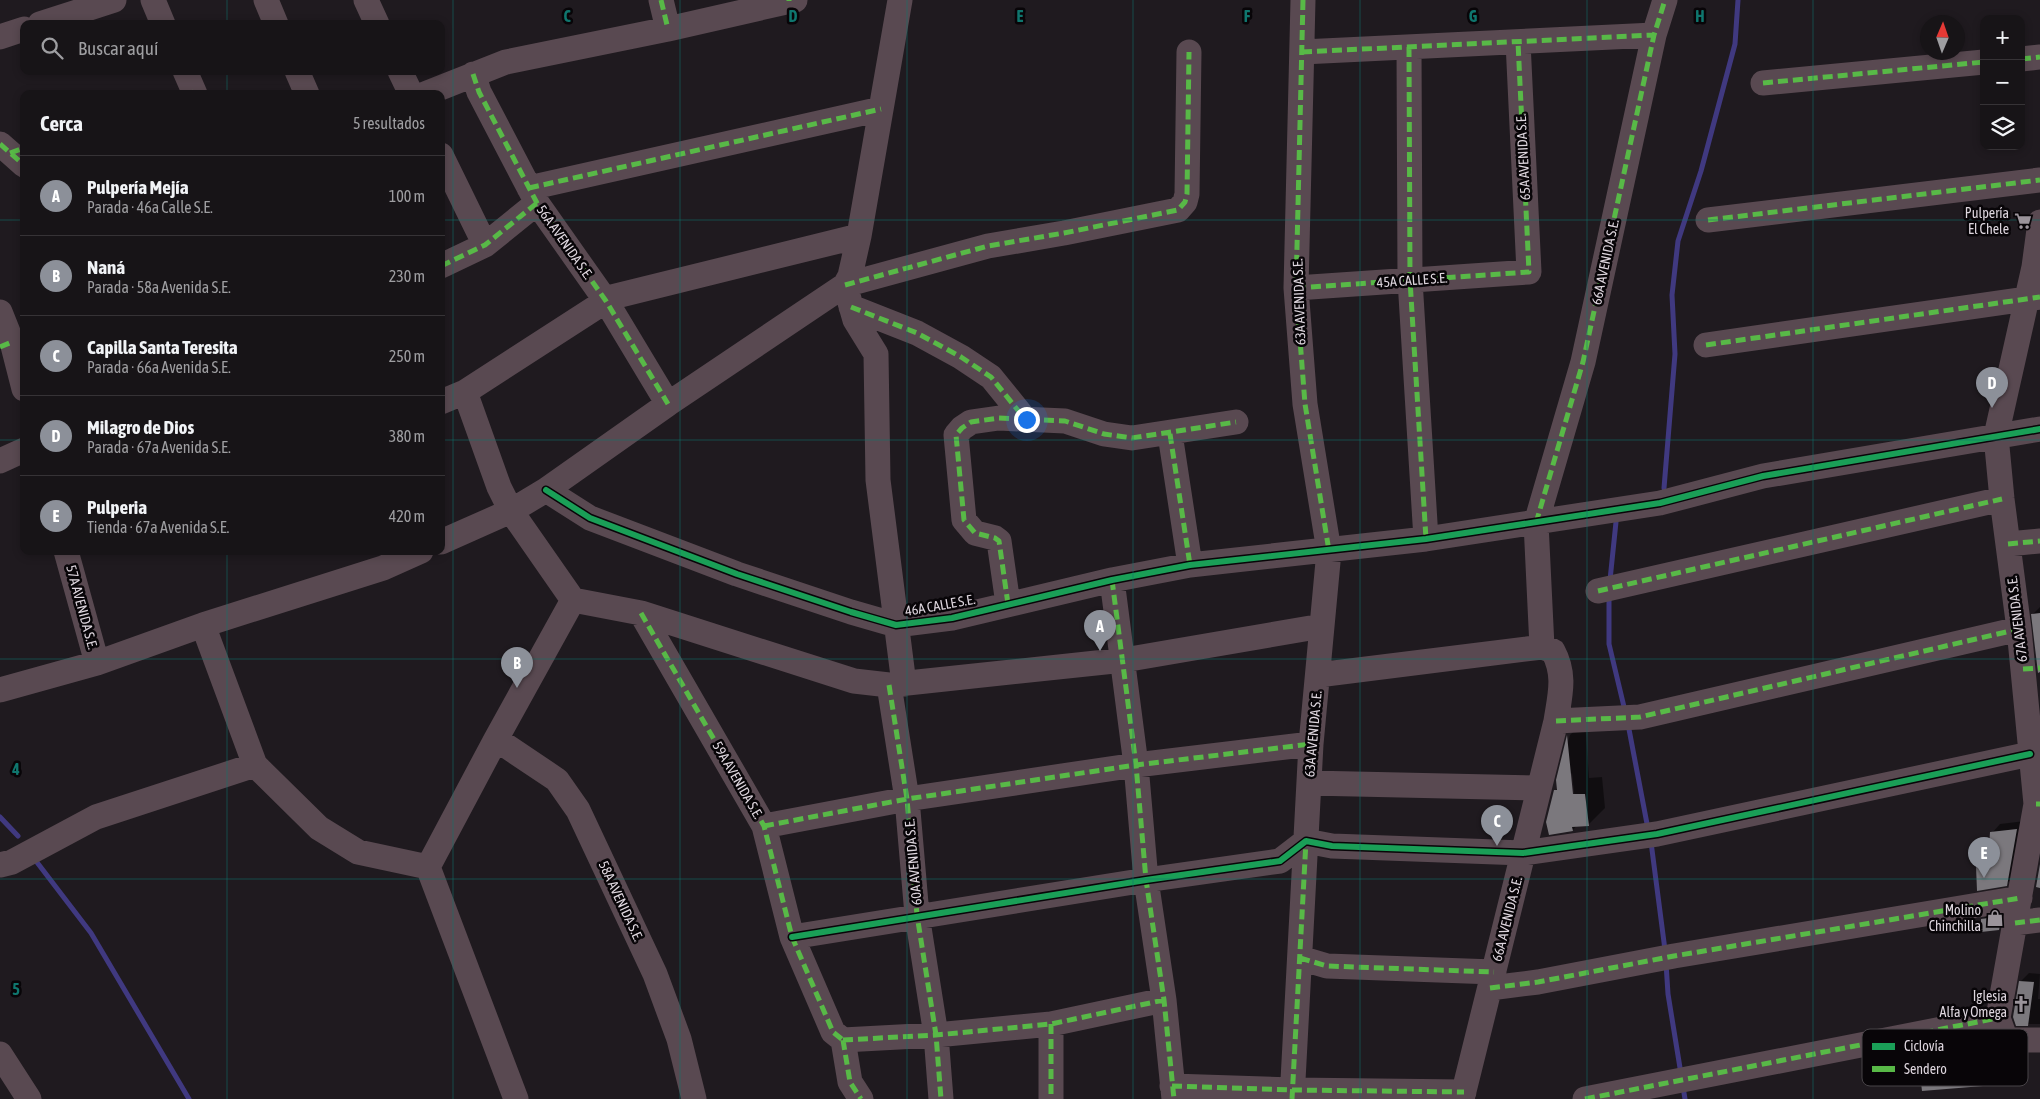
<!DOCTYPE html>
<html lang="es">
<head>
<meta charset="utf-8">
<style>
  body { margin:0; font-family:"Asap Condensed",sans-serif; background:#201d20; color:#f1f3f6 }
  .controls { position:absolute; right:15px; top:15px; display:grid; overflow:hidden; border-radius:10px; box-shadow:0 2px 8px #0003 }
  .controls button { width:45px; height:45px; display:grid; place-items:center; padding:0; border:0; border-bottom:1px solid #363336; background:#171417; color:#f1f3f6; font:25px sans-serif }
  .compass { position:absolute; left:1920px; top:15px; width:45px; height:45px; border-radius:50%; background:#171417; box-shadow:0 2px 8px #0003; rotate:2deg }
  .you { position:absolute; left:1026px; top:419px; width:18px; height:18px; margin:-12px; border:4px solid #fff; border-radius:50%; background:#1a73e8; box-shadow:0 0 0 8px #1a73e833 }
  .badge { display:grid; place-items:center; width:32px; height:32px; border-radius:50%; background:#8c9099; color:#fff; font-size:16px; font-weight:700 }
  .pin { position:absolute; translate:-50% -41px; filter:drop-shadow(0 1px 2px #0008) }
  .pin::after { content:''; position:absolute; top:26px; width:18px; height:15px; background:inherit; clip-path:polygon(0 0,100% 0,50% 100%) }
  .list { margin:0; padding:0; list-style:none }
  h2 { display:flex; justify-content:space-between; align-items:center; height:65px; margin:0; padding:0 20px; font-size:21px }
  h2 small { font-size:16px; font-weight:400; color:#9e9ea1 }
  .list li { display:grid; grid-template-columns:32px 1fr auto; gap:15px; align-items:center; box-sizing:border-box; height:80px; padding:0 20px; border-top:1px solid #363336 }
  .list b { display:block; font-size:19px; white-space:nowrap }
  .list p { margin:0; font-size:16px; white-space:nowrap; color:#9e9ea1 }
  .list em { font-size:16px; font-style:normal; color:#9e9ea1 }
  .icon { flex:none; width:28px; height:28px; fill:none; stroke:currentColor; stroke-width:2; stroke-linecap:round; stroke-linejoin:round }
  .map { position:relative; flex:none; width:2040px; height:1099px; overflow:hidden }
  .search { position:absolute; background:#171417; box-shadow:0 2px 8px #0003; left:20px; top:20px; width:425px; height:55px; display:flex; align-items:center; gap:12px; box-sizing:border-box; padding:0 18px; border-radius:10px; color:#9e9ea1; font-size:19px }
  .panel { position:absolute; background:#171417; box-shadow:0 2px 8px #0003; left:20px; top:90px; width:425px; height:465px; border-radius:10px }
  .map>svg:first-child { display:block }
  .shadow { fill:#0007; fill-rule:evenodd }
  .lines { fill:none; stroke-linecap:round; stroke-linejoin:round }
  .stream { stroke:#403980; stroke-width:5 }
  .building { fill:#7b787d }
  .minor { stroke:#594951; stroke-width:25 }
  .quiet { stroke:#58b947; stroke-width:5; stroke-dasharray:10 5; stroke-linecap:butt }
  .cycleway-casing { stroke:#080508; stroke-width:9 }
  .cycleway { stroke:#1a9f57; stroke-width:6 }
  .grid { fill:none; stroke:#0f766e; stroke-width:1; stroke-opacity:0.55 }
  .labels { text-anchor:middle; stroke-width:5; stroke-linejoin:round; paint-order:stroke }
  .street-label { font-size:14px; fill:#ded6de; stroke:#080508 }
  .poi-label { font-size:14px; fill:#ded6de; stroke:#080508; text-anchor:end }
  .key { fill:#080508; stroke:#484448; stroke-width:1 }
  .key-label { font-size:14px; fill:#ded6de }
  .grid-label { font-size:16px; text-anchor:middle; font-weight:bold; fill:#0f766e; stroke:#080508; stroke-width:5; stroke-linejoin:round; paint-order:stroke }
</style>
</head>
<body>
<div class="map">
<svg width="2040" height="1099" viewBox="0 0 2040 1099">
  <rect width="100%" height="100%" fill="#1f1a1f"/>
  <!-- shadow -->
  <path class="shadow" d="M2040,607V664L2033,614Z
    M1585,720L1589,778L1602,777L1605,808L1588,825H1577L1573,830L1555,791L1558,788L1557,780L1570,735ZM1572,773L1575,801H1572L1570,775Z
    M2025,821L2015,876L2006,884L1977,866L1986,858L1990,857L1992,833L2000,824Z
    M2009,908L2007,920L1999,928L1982,920L1991,911Z
    M2029,973L2040,974L2038,999H2040V1024H2017L2020,982Z
    M1984,1026L1986,1046H1997L1996,1072L1983,1085L1918,1049L1931,1036Z"/>
  <g class="lines">
    <!-- stream -->
    <path class="stream" d="M1664,488L1675,354L1672,295L1678,241L1701,171L1735,44L1738,0
      M1610,580L1616,522
      M1609,596V644L1625,711
      M1628,724L1648,829
      M0,817L18,836
      M1651,842L1665,950
      M36,861L91,933L189,1099
      M1666,963L1668,994L1681,1074
      M1683,1087L1685,1099"/>
  </g>
  <!-- building -->
  <path class="building" d="M2040,613V672L2038,673L2031,614Z
    M1567,735L1573,794H1585L1589,826L1572,827L1573,831L1549,835L1546,822L1554,790H1557L1556,780Z
    M2017,829L2007,886L1977,891L1976,866L1988,864L1990,832Z
    M2040,864V888L2036,887Z
    M2002,916L1999,930L1981,932V919Z
    M2019,981L2034,982L2028,1026H2016L2013,1017Z
    M1972,1038L1973,1058H1985L1983,1086L1922,1091L1917,1049Z"/>
  <g class="lines">
    <!-- minor -->
    <path class="minor" d="M153,0L163,24
      M266,0L276,24
      M366,0L377,24
      M661,0L668,29
      M900,0L859,236L850,276L845,285L855,320L876,354L878,480L904,684
      M40,24L114,0
      M0,37L24,29
      M1409,47L1410,280L1426,539
      M1302,52L1654,35
      M2021,59L2040,57
      M185,71L195,94
      M297,71L307,94
      M400,71L411,94
      M473,74L479,92L537,203L606,301L668,404
      M1763,83L1984,62
      M425,94L506,62L668,29L795,0
      M0,144L24,165
      M441,155L485,245
      M529,188L881,109
      M1708,220L2040,180
      M441,266L485,245L537,203
      M1296,288L1529,272L1518,42
      M851,307L917,333L961,357L991,377L1025,419
      M0,312L12,342L24,389
      M1706,345L2040,297
      M465,392L499,487L511,511L573,600L641,613L854,681L889,685L1124,660L1322,626
      M441,402L465,392L612,297L859,236
      M1170,434L1190,565
      M0,461L24,450
      M546,490L590,518L737,574L851,612L896,625L952,618L1112,580L1190,565L1426,539L1660,503L1763,476L2040,429
      M441,542L511,511L546,490L668,404L845,285L988,246L1064,233L1178,210L1185,202L1187,194L1189,52
      M2008,544L2040,541
      M66,551L97,663
      M1112,580L1136,765L1146,880L1164,1000L1174,1099
      M1598,591L2002,499
      M1008,604L999,541L995,538L975,533L964,520L956,435L962,428L971,422L999,418L1065,421L1104,434L1132,438L1236,422
      M641,613L764,826L792,937L833,1032L843,1040
      M203,625L255,765L319,828L358,852L428,867
      M1542,647L1536,523L1583,362L1654,35L1665,0
      M1318,675L1542,647L1553,651C1566,675 1560,695 1556,721L1462,1099
      M889,685L907,799L917,915L936,1035L941,1099
      M0,690L97,663L203,625L383,568L421,551
      M1556,721L1640,717L2019,629
      M496,739L557,780L578,810L655,974L679,1039L694,1099
      M1309,783L1539,788
      M764,826L907,799L1136,765L1311,744
      M0,865L12,862L96,817L255,765
      M2015,923L2040,920
      M792,937L1146,880L1280,861L1306,841L1332,846L1523,853L1657,834L2030,754
      M1300,958L1327,966L1494,972
      M1490,988L1538,982L1674,956L2020,898
      M1998,1018L2036,804L2019,629L2002,499L1996,436L2034,267L2040,222
      M1998,1018L2006,1040H2040
      M1051,1024V1099
      M843,1040L936,1035L1051,1024L1164,1000
      M843,1040L850,1082L861,1099
      M0,1054L29,1099
      M1172,1086L1292,1090L1464,1092
      M516,1099L428,867L496,739L573,600
      M1292,1099L1311,744L1329,551L1305,404L1296,288L1303,0
      M1585,1099L1998,1018"/>
    <!-- quiet -->
    <path class="quiet" d="M661,0L668,29
      M789,0V1
      M1303,0L1296,288L1305,404L1329,551H1331
      M1409,47L1410,280L1426,539
      M1302,52L1654,35
      M2021,59L2040,57
      M473,74L479,92L537,203L606,301L668,404
      M1763,83L1984,62
      M190,94L194,92
      M0,144L24,165
      M10,153L24,148
      M529,188L881,109
      M1708,220L2040,180
      M441,266L485,245L537,203
      M845,285L988,246L1064,233L1178,210L1185,202L1187,194L1189,52
      M1296,288L1529,272L1518,42
      M851,307L917,333L961,357L991,377L1025,419
      M1706,345L2040,297
      M0,347L12,342
      M1170,434L1190,565
      M1536,523L1583,362L1654,35L1665,0
      M2008,544L2040,541
      M1112,580L1136,765L1146,880L1164,1000L1174,1099
      M1598,591L2002,499
      M1008,604L999,541L995,538L975,533L964,520L956,435L962,428L971,422L999,418L1065,421L1104,434L1132,438L1236,422
      M641,613L764,826L792,937L833,1032L843,1040
      M2023,669L2040,668
      M889,685L907,799L917,915L936,1035L941,1099
      M1556,721L1640,717L2019,629
      M2036,804H2040
      M764,826L907,799L1136,765L1311,744
      M2015,923L2040,920
      M1300,958L1327,966L1494,972
      M1490,988L1538,982L1674,956L2020,898
      M1051,1024V1099
      M843,1040L936,1035L1051,1024L1164,1000
      M843,1040L850,1082L861,1099
      M1172,1086L1292,1090L1464,1092
      M1292,1099L1306,841
      M1585,1099L1998,1018"/>
    <!-- cycleway casing -->
    <g class="cycleway-casing">
      <path id="cycleway" d="M546,490L590,518L737,574L851,612L896,625L952,618L1112,580L1190,565L1426,539L1660,503L1763,476L2040,429
        M792,937L1146,880L1280,861L1306,841L1332,846L1523,853L1657,834L2030,754"/>
    </g>
    <!-- cycleway -->
    <use href="#cycleway" class="cycleway"/>
  </g>
  <!-- grid -->
  <path class="grid" d="M227,0V24M453,0V1099M680,0V1099M907,0V1099M1133,0V1099M1360,0V1099M1587,0V1099M1813,0V1099M227,71V94M0,220H24M441,220H2040M0,440H24M441,440H2040M227,551V1099M0,659H2040M0,879H2040"/>
  <!-- icons -->
  <defs>
    <g id="supermarket-bare" transform="scale(1.35)"><path d="M-6-5.5h2.5l.6 2H6L4.5 2H-2.5L-4.4-4H-6ZM-1.5 3.2a1.3 1.3 0 1 0 .1 0ZM3 3.2a1.3 1.3 0 1 0 .1 0Z" fill="#9b949b" stroke="#080508" stroke-width="2.5" paint-order="stroke"/></g>
    <g id="shop-bare" transform="scale(1.35)"><path d="M-5-2.5h2.3a2.7 3.5 0 0 1 5.4 0H5L5.5 6h-11ZM-1.5-2.5h3a1.5 2.3 0 0 0-3 0Z" fill="#9b949b" stroke="#080508" stroke-width="2.5" paint-order="stroke"/></g>
    <g id="church-bare" transform="scale(1.35)"><path d="M-1.2-6h2.4v3.5h3.3v2.4h-3.3V6h-2.4V-.1h-3.3v-2.4h3.3Z" fill="#9b949b" stroke="#080508" stroke-width="2.5" paint-order="stroke"/></g>
  </defs>
  <g fill-rule="evenodd">
    <use href="#supermarket-bare" x="2023" y="221"/>
    <use href="#shop-bare" x="1995" y="918"/>
    <use href="#church-bare" x="2021" y="1004"/>
  </g>
  <g class="labels">
    <!-- street labels -->
    <g class="street-label">
      <text transform="translate(1523 157) rotate(-93)" y="5">65A AVENIDA S.E.</text>
      <text transform="translate(565 242) rotate(55)" y="5">56A AVENIDA S.E.</text>
      <text transform="translate(1605 262) rotate(-78)" y="5">66A AVENIDA S.E.</text>
      <text transform="translate(1412 280) rotate(-4)" y="5">45A CALLE S.E.</text>
      <text transform="translate(1299 302) rotate(-92)" y="5">63A AVENIDA S.E.</text>
      <text transform="translate(940 605) rotate(-10)" y="5">46A CALLE S.E.</text>
      <text transform="translate(82 607) rotate(75)" y="5">57A AVENIDA S.E.</text>
      <text transform="translate(2017 619) rotate(-97)" y="5">67A AVENIDA S.E.</text>
      <text transform="translate(1313 734) rotate(-85)" y="5">63A AVENIDA S.E.</text>
      <text transform="translate(738 780) rotate(60)" y="5">59A AVENIDA S.E.</text>
      <text transform="translate(913 862) rotate(-95)" y="5">60A AVENIDA S.E.</text>
      <text transform="translate(621 901) rotate(65)" y="5">58A AVENIDA S.E.</text>
      <text transform="translate(1507 919) rotate(-76)" y="5">66A AVENIDA S.E.</text>
    </g>
    <!-- poi labels -->
    <g class="poi-label">
      <text x="2009" y="218">Pulpería<tspan x="2009" dy="16">El Chele</tspan></text>
      <text x="1981" y="915">Molino<tspan x="1981" dy="16">Chinchilla</tspan></text>
      <text x="2007" y="1001">Iglesia<tspan x="2007" dy="16">Alfa y Omega</tspan></text>
    </g>
  </g>
  <!-- legend -->
  <rect x="1862" y="1029" width="166" height="57" rx="8" class="key"/>
  <rect x="1872" y="1043" width="23" height="7" fill="#1a9f57"/>
  <rect x="1872" y="1066" width="23" height="6" fill="#58b947"/>
  <g class="key-label">
    <text x="1904" y="1051">Ciclovía</text>
    <text x="1904" y="1074">Sendero</text>
  </g>
  <g class="grid-label">
    <text x="567" y="22">C</text>
    <text x="793" y="22">D</text>
    <text x="1020" y="22">E</text>
    <text x="1247" y="22">F</text>
    <text x="1473" y="22">G</text>
    <text x="1700" y="22">H</text>
    <text x="16" y="775">4</text>
    <text x="16" y="995">5</text>
  </g>
</svg>
<div class="controls">
<button>+</button>
<button>−</button>
<button><svg class="icon" aria-label="layers" viewBox="0 0 24 24"><path d="M12 4l9 5-9 5-9-5zM3 14l9 5 9-5"/></svg></button>
</div>
<svg class="compass" viewBox="-18 -18 36 36"><path d="M0-13l5 13h-10z" fill="#e53935"/><path d="M0 13l5-13h-10z" fill="#9e9ea1"/></svg>
<div class="you"></div>
<div class="pin badge" style="left:1100px;top:651px">A</div>
<div class="pin badge" style="left:517px;top:688px">B</div>
<div class="pin badge" style="left:1497px;top:846px">C</div>
<div class="pin badge" style="left:1992px;top:408px">D</div>
<div class="pin badge" style="left:1984px;top:878px">E</div>
<div class="search"><svg class="icon" aria-label="search" viewBox="0 0 24 24"><circle cx="10" cy="10" r="6"/><path d="M15 15l6 6"/></svg>Buscar aquí</div>
<section class="panel">
<h2>Cerca<small>5 resultados</small></h2>
<ul class="list">
<li><span class="badge">A</span><div><b>Pulpería Mejía</b><p>Parada · 46a Calle S.E.</p></div><em>100 m</em></li>
<li><span class="badge">B</span><div><b>Naná</b><p>Parada · 58a Avenida S.E.</p></div><em>230 m</em></li>
<li><span class="badge">C</span><div><b>Capilla Santa Teresita</b><p>Parada · 66a Avenida S.E.</p></div><em>250 m</em></li>
<li><span class="badge">D</span><div><b>Milagro de Dios</b><p>Parada · 67a Avenida S.E.</p></div><em>380 m</em></li>
<li><span class="badge">E</span><div><b>Pulperia</b><p>Tienda · 67a Avenida S.E.</p></div><em>420 m</em></li>
</ul>
</section>
</div>
</body>
</html>
